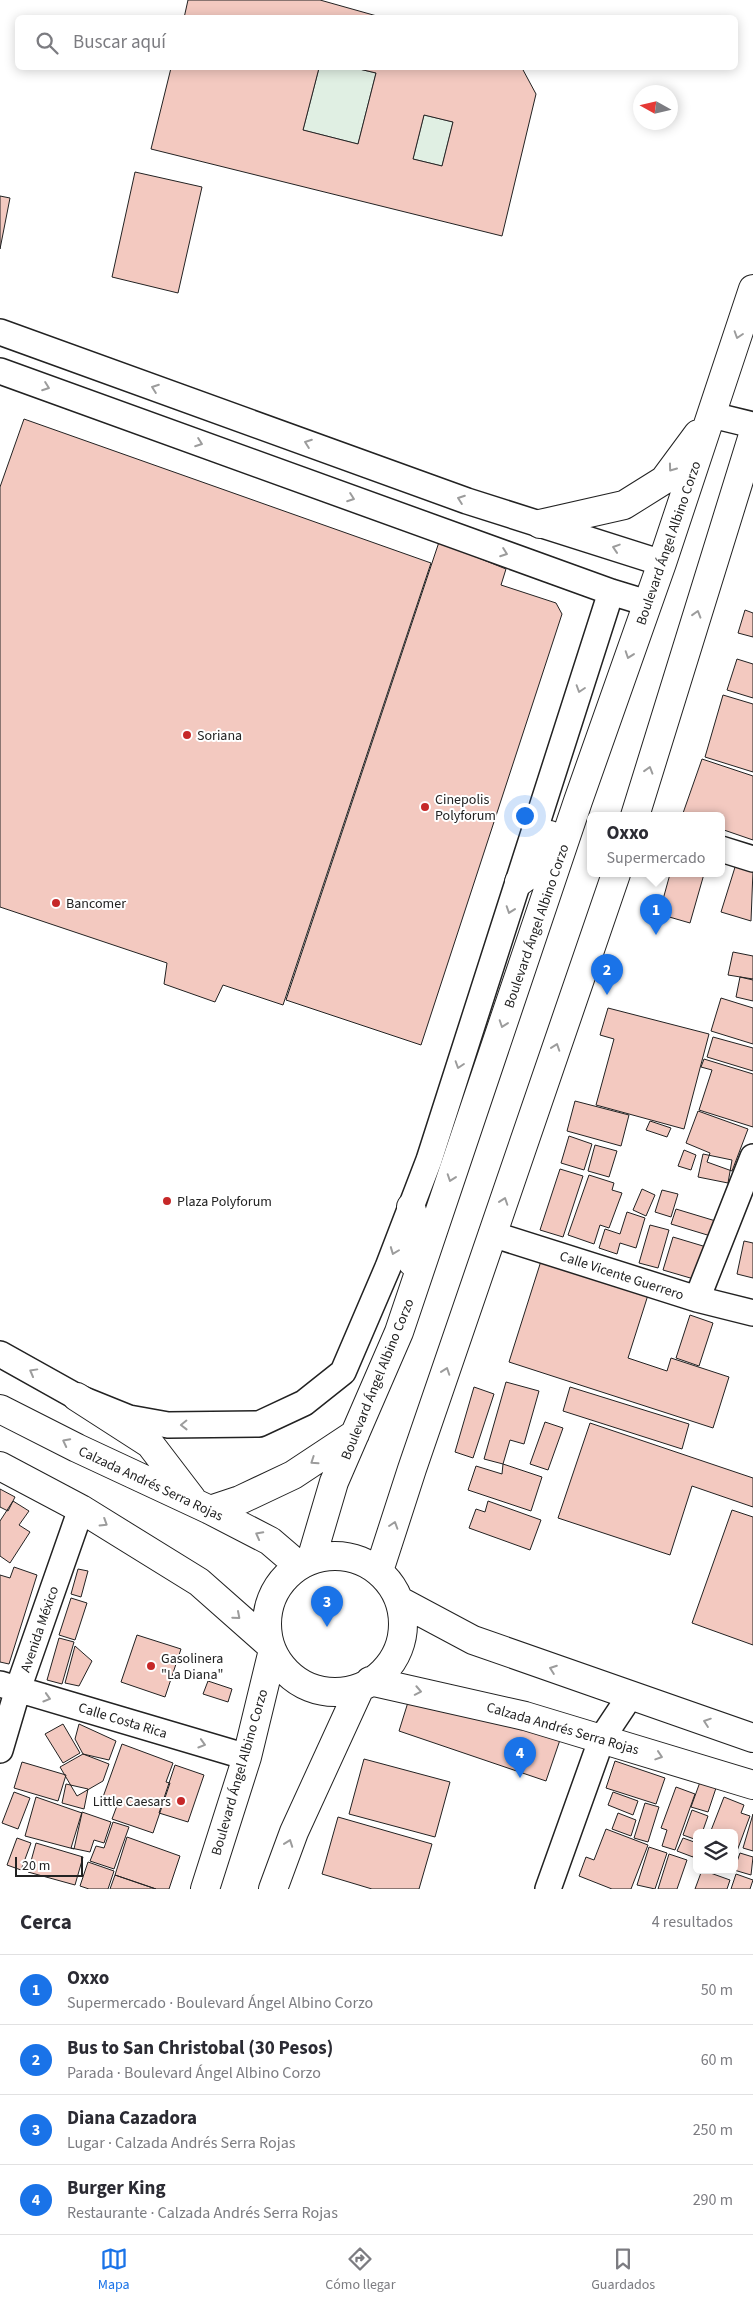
<!DOCTYPE html>
<html lang="es">
<head>
<meta charset="utf-8">
<style>
  body { margin:0; font-family:"Source Sans 3",sans-serif; background:#f2f2f3; color:#2b2b33 }
  .controls { position:absolute; right:15px; bottom:15px; display:grid; overflow:hidden; border-radius:8px; box-shadow:0 2px 12px #0003 }
  .controls button { width:45px; height:45px; display:grid; place-items:center; padding:0; border:0; border-bottom:1px solid #e1e1e2; background:#fff; color:#2b2b33; font:25px sans-serif }
  .compass { position:absolute; left:633px; top:85px; width:45px; height:45px; border-radius:50%; background:#fff; box-shadow:0 2px 12px #0003; rotate:278deg }
  .scale { position:absolute; left:15px; bottom:12px; width:68px; box-sizing:border-box; padding-left:5px; border:2px solid #222; border-top:0; font-size:14px; line-height:18px; white-space:nowrap; color:#222; -webkit-text-stroke:4px #fff; paint-order:stroke }
  .you { position:absolute; left:524px; top:815px; width:18px; height:18px; margin:-12px; border:4px solid #fff; border-radius:50%; background:#1a73e8; box-shadow:0 0 0 8px #1a73e833 }
  .badge { display:grid; place-items:center; width:32px; height:32px; border-radius:50%; background:#1a73e8; color:#fff; font-size:16px; font-weight:700 }
  .pin { position:absolute; translate:-50% -41px; filter:drop-shadow(0 1px 2px #0008) }
  .pin::after { content:''; position:absolute; top:26px; width:18px; height:15px; background:inherit; clip-path:polygon(0 0,100% 0,50% 100%) }
  .popup { position:absolute; left:587px; top:812px; width:138px; height:65px; box-sizing:border-box; display:grid; place-content:center; border-radius:8px; background:#fff; filter:drop-shadow(0 1px 4px #0005); font-size:16px; white-space:nowrap; color:#7c7c81 }
  .popup b { font-size:19px; color:#2b2b33 }
  .popup::after { content:''; position:absolute; left:50%; top:100%; margin-left:-10px; border:10px solid transparent; border-top-color:#fff }
  .list { margin:0; padding:0; list-style:none }
  h2 { display:flex; justify-content:space-between; align-items:center; height:65px; margin:0; padding:0 20px; font-size:21px }
  h2 small { font-size:16px; font-weight:400; color:#7c7c81 }
  .list li { display:grid; grid-template-columns:32px 1fr auto; gap:15px; align-items:center; box-sizing:border-box; height:70px; padding:0 20px; border-top:1px solid #e1e1e2 }
  .list b { display:block; font-size:19px; white-space:nowrap }
  .list p { margin:0; font-size:16px; white-space:nowrap; color:#7c7c81 }
  .list em { font-size:16px; font-style:normal; color:#7c7c81 }
  .icon { flex:none; width:28px; height:28px; fill:none; stroke:currentColor; stroke-width:2; stroke-linecap:round; stroke-linejoin:round }
  .map { position:relative; flex:none; width:753px; height:1889px; overflow:hidden }
  .search { position:absolute; background:#fff; box-shadow:0 2px 12px #0003; left:15px; right:15px; top:15px; height:55px; display:flex; align-items:center; gap:12px; box-sizing:border-box; padding:0 18px; border-radius:8px; color:#7c7c81; font-size:19px }
  .sheet { height:345px; background:#fff }
  nav { display:flex; justify-content:space-around; align-items:center; box-sizing:border-box; height:70px; border-top:1px solid #e1e1e2; background:#fff; font-size:14px; color:#7c7c81 }
  nav a { display:grid; justify-items:center; gap:2px }
  nav .on { color:#1a73e8 }
  .map>svg:first-child { display:block }
  .green { fill:#e0efe3; stroke:#6f6f6f }
  .building { fill:#f3c9c0; stroke:#222; fill-rule:evenodd }
  .lines { fill:none; stroke-linecap:round; stroke-linejoin:round }
  .minor-casing { stroke:#222; stroke-width:28 }
  .major-casing { stroke:#222; stroke-width:30 }
  .minor { stroke:#fff; stroke-width:25 }
  .major { stroke:#fff; stroke-width:28 }
  .oneway { stroke:#9c9c9c }
  .poi-dot { fill:#c62828; stroke:#fff; stroke-width:2 }
  .labels { text-anchor:middle; stroke-width:4; stroke-linejoin:round; paint-order:stroke }
  .street-label { font-size:14px; fill:#222; stroke:#fff }
  .poi-label { font-size:14px; fill:#222; stroke:#fff; text-anchor:start }
</style>
</head>
<body>
<div class="map">
<svg width="753" height="1889" viewBox="0 0 753 1889">
  <rect width="100%" height="100%" fill="#fff"/>
  <!-- green -->
  <path class="green" d="M319,68H355L376,73L358,144L303,130Z
    M424,115L453,122L442,166L413,159Z"/>
  <!-- building -->
  <path class="building" d="M188,0H320L384,18H184Z
    M171,68H319L303,130L358,144L376,73L355,68H522L536,94L502,236L151,149ZM424,115L453,122L442,166L413,159Z
    M135,172L202,187L178,293L112,277Z
    M0,196L10,198L0,249Z
    M24,419L431,563L283,1005L223,985L215,1002L164,984L167,963L0,907V487Z
    M439,542L506,569L501,585L556,603L562,614L421,1045L286,1000Z
    M745,610L753,613V637L738,633Z
    M737,659L753,664V698L727,690Z
    M723,695L753,704V772L705,757Z
    M702,759L753,776V840L721,829V816H682Z
    M736,864L753,870L751,921L721,912Z
    M670,874H704L690,923L659,914Z
    M733,952L753,956V979L728,975Z
    M740,977L753,980V1001L736,997Z
    M721,998L753,1008V1044L711,1031Z
    M608,1008L709,1034L684,1129L596,1105L614,1039L600,1035Z
    M713,1037L753,1048V1071L707,1057Z
    M704,1059L753,1074V1127L699,1110L712,1070L701,1067Z
    M575,1101L629,1115L621,1146L567,1131Z
    M698,1111L748,1129L732,1171L707,1162L710,1153L686,1143Z
    M650,1121L671,1128L667,1137L646,1130Z
    M569,1136L592,1144L584,1170L561,1163Z
    M595,1145L617,1151L609,1177L588,1171Z
    M684,1150L696,1155L691,1170L678,1166Z
    M703,1154L732,1160L728,1183L698,1177Z
    M560,1169L583,1176L563,1237L540,1230Z
    M589,1175L614,1183L612,1190L622,1193L609,1228L600,1225L594,1244L568,1235Z
    M642,1189L655,1195L646,1216L633,1210Z
    M662,1190L678,1194L671,1217L655,1212Z
    M676,1209L719,1222L714,1237L671,1224Z
    M627,1212L645,1218L636,1248L620,1243L617,1254L599,1248L605,1229L620,1234Z
    M650,1225L669,1230L658,1268L639,1263Z
    M673,1237L713,1249L704,1282L663,1270Z
    M744,1241L753,1243V1278L737,1274Z
    M541,1261L648,1295L628,1358L667,1371L671,1358L729,1377L713,1428L509,1362Z
    M690,1315L713,1323L699,1366L676,1358Z
    M506,1382L539,1391L524,1444L510,1440L503,1464L484,1459Z
    M474,1387L494,1394L473,1458L455,1452Z
    M570,1387L689,1424L682,1449L563,1411Z
    M545,1422L563,1428L548,1470L530,1464Z
    M590,1423L753,1478V1507L692,1486L670,1555L558,1518Z
    M503,1464L542,1477L531,1511L468,1490L476,1466L502,1474Z
    M0,1489L15,1497L8,1511L0,1507Z
    M13,1501L29,1511L19,1525L30,1532L10,1563L0,1556V1521Z
    M488,1501L541,1520L530,1550L469,1528L476,1509L485,1512Z
    M732,1510L753,1517V1645L692,1623Z
    M14,1567L37,1575L9,1664L0,1662V1575L10,1578Z
    M78,1569L88,1571L81,1597L71,1594Z
    M71,1598L87,1603L75,1640L59,1635Z
    M137,1635L181,1649L165,1697L121,1682Z
    M59,1638L74,1642L62,1684L47,1680Z
    M75,1646L92,1661L79,1686L65,1683Z
    M208,1681L232,1689L228,1702L203,1694Z
    M409,1699L562,1734L546,1781L399,1731Z
    M63,1724L80,1753L63,1763L45,1734Z
    M79,1724L116,1741L109,1760L83,1754L75,1739Z
    M122,1744L173,1763L166,1782L170,1783L153,1833L112,1819L118,1803L103,1797Z
    M83,1754L109,1764L103,1781L77,1796L60,1767Z
    M364,1759L450,1782L435,1837L349,1814Z
    M615,1761L665,1778L656,1804L606,1788Z
    M22,1762L66,1775L58,1801L14,1788Z
    M175,1765L204,1775L188,1822L159,1813Z
    M700,1782L716,1788L708,1812L691,1807Z
    M66,1784L88,1789L84,1809L62,1803Z
    M676,1787L695,1794L675,1850L662,1846L667,1830L661,1828Z
    M14,1792L30,1798L18,1829L2,1823Z
    M613,1792L638,1801L633,1815L608,1805Z
    M36,1797L82,1813L74,1849L25,1836Z
    M724,1797L744,1805L741,1813L750,1816L737,1851L734,1850V1833H710Z
    M645,1803L659,1807L648,1842L634,1838Z
    M692,1810L708,1816L702,1833H697V1840L683,1835Z
    M82,1812L111,1822L104,1843L94,1840L90,1852L71,1848Z
    M618,1813L636,1820L631,1836L612,1829Z
    M753,1814V1851L743,1848Z
    M338,1817L432,1844L419,1889H372L322,1874Z
    M113,1822L129,1827L114,1869L90,1861L96,1846L104,1848Z
    M606,1829L648,1845L631,1889H612L579,1876L586,1857L594,1860Z
    M127,1837L180,1856L169,1889H156L115,1875Z
    M17,1838L31,1843L21,1870L7,1865Z
    M683,1838L697,1843L693,1857L677,1851Z
    M36,1843L83,1857L75,1885L28,1872Z
    M649,1847L667,1853L655,1889L637,1885Z
    M740,1853L753,1857L751,1875L734,1870Z
    M669,1854L687,1860L677,1889H658Z
    M88,1862L114,1871L108,1889H89L80,1886Z
    M702,1870L730,1880L727,1889H695Z
    M736,1874L753,1880L750,1889H731Z
    M115,1875L156,1889H110Z"/>
  <g class="lines">
    <!-- minor casing -->
    <g class="minor-casing">
      <path id="minor" d="M0,332L467,501L662,563
        M0,371L611,592L647,603
        M712,415L753,425
        M721,849L753,859
        M492,1234L697,1299L753,1313
        M697,1299L753,1157
        M0,1354L77,1397L129,1418L168,1425L259,1424L304,1403L343,1372L388,1267L429,1160L611,592
        M0,1684L247,1757
        M0,1750L18,1689L81,1509
        M548,1889L602,1738L630,1696"/>
    </g>
    <!-- major casing -->
    <g class="major-casing">
      <path id="major" d="M540,524L624,505L664,480L698,434
        M635,816L753,435
        M519,882C539,869 542,856 550,835
        M411,1207L418,1235L412,1262
        M77,1397L150,1444L192,1499
        M0,1409L77,1448L210,1510L270,1541L298,1565
        M0,1466L81,1509L199,1582L268,1643
        M210,1510L240,1500L293,1475L355,1434
        M267 1624a68 68 0 1 1 136 0a68 68 0 1 1-136 0Z
        M311,1560L334,1482L399,1332L578,801L662,563L753,289
        M379,1571L412,1469L616,874
        M400,1601L473,1640L753,1738
        M370,1681L525,1716L753,1785
        M205,1889L247,1757L272,1654
        M273,1889L294,1832L359,1690"/>
    </g>
    <!-- minor -->
    <use href="#minor" class="minor"/>
    <!-- major -->
    <use href="#major" class="major"/>
  </g>
  <!-- one-way arrows -->
  <defs><path id="oneway-chevron" d="M-2-3.5L2.5 0L-2 3.5" fill="none" stroke-width="1.6" stroke-linecap="round" stroke-linejoin="round" transform="scale(1.25)"/></defs>
  <g class="oneway">
    <use href="#oneway-chevron" transform="translate(738 335) rotate(108)"/>
    <use href="#oneway-chevron" transform="translate(46 387) rotate(20)"/>
    <use href="#oneway-chevron" transform="translate(155 388) rotate(-160)"/>
    <use href="#oneway-chevron" transform="translate(199 443) rotate(20)"/>
    <use href="#oneway-chevron" transform="translate(308 443) rotate(-160)"/>
    <use href="#oneway-chevron" transform="translate(672 468) rotate(126)"/>
    <use href="#oneway-chevron" transform="translate(351 498) rotate(20)"/>
    <use href="#oneway-chevron" transform="translate(461 499) rotate(-160)"/>
    <use href="#oneway-chevron" transform="translate(616 548) rotate(-162)"/>
    <use href="#oneway-chevron" transform="translate(504 553) rotate(20)"/>
    <use href="#oneway-chevron" transform="translate(697 614) rotate(-73)"/>
    <use href="#oneway-chevron" transform="translate(629 655) rotate(109)"/>
    <use href="#oneway-chevron" transform="translate(580 689) rotate(108)"/>
    <use href="#oneway-chevron" transform="translate(649 770) rotate(-73)"/>
    <use href="#oneway-chevron" transform="translate(510 910) rotate(109)"/>
    <use href="#oneway-chevron" transform="translate(503 1024) rotate(109)"/>
    <use href="#oneway-chevron" transform="translate(556 1047) rotate(-71)"/>
    <use href="#oneway-chevron" transform="translate(459 1065) rotate(108)"/>
    <use href="#oneway-chevron" transform="translate(451 1178) rotate(109)"/>
    <use href="#oneway-chevron" transform="translate(504 1201) rotate(-71)"/>
    <use href="#oneway-chevron" transform="translate(394 1251) rotate(111)"/>
    <use href="#oneway-chevron" transform="translate(446 1371) rotate(-71)"/>
    <use href="#oneway-chevron" transform="translate(33 1372) rotate(-151)"/>
    <use href="#oneway-chevron" transform="translate(184 1425) rotate(179)"/>
    <use href="#oneway-chevron" transform="translate(66 1442) rotate(-153)"/>
    <use href="#oneway-chevron" transform="translate(314 1461) rotate(146)"/>
    <use href="#oneway-chevron" transform="translate(104 1523) rotate(32)"/>
    <use href="#oneway-chevron" transform="translate(394 1525) rotate(-72)"/>
    <use href="#oneway-chevron" transform="translate(259 1535) rotate(-152)"/>
    <use href="#oneway-chevron" transform="translate(237 1616) rotate(41)"/>
    <use href="#oneway-chevron" transform="translate(553 1669) rotate(-160)"/>
    <use href="#oneway-chevron" transform="translate(418 1691) rotate(11)"/>
    <use href="#oneway-chevron" transform="translate(47 1698) rotate(17)"/>
    <use href="#oneway-chevron" transform="translate(707 1722) rotate(-161)"/>
    <use href="#oneway-chevron" transform="translate(202 1744) rotate(17)"/>
    <use href="#oneway-chevron" transform="translate(659 1756) rotate(18)"/>
    <use href="#oneway-chevron" transform="translate(289 1843) rotate(-70)"/>
  </g>
  <!-- markers -->
  <g class="poi-dot">
    <circle cx="187" cy="735" r="5"/>
    <circle cx="425" cy="807" r="5"/>
    <circle cx="56" cy="903" r="5"/>
    <circle cx="167" cy="1201" r="5"/>
    <circle cx="151" cy="1666" r="5"/>
    <circle cx="181" cy="1801" r="5"/>
  </g>
  <g class="labels">
    <!-- street labels -->
    <g class="street-label">
      <text transform="translate(668 543) rotate(-71)" y="5">Boulevard Ángel Albino Corzo</text>
      <text transform="translate(536 926) rotate(-71)" y="5">Boulevard Ángel Albino Corzo</text>
      <text transform="translate(622 1275) rotate(18)" y="5">Calle Vicente Guerrero</text>
      <text transform="translate(377 1379) rotate(-68)" y="5">Boulevard Ángel Albino Corzo</text>
      <text transform="translate(151 1483) rotate(25)" y="5">Calzada Andrés Serra Rojas</text>
      <text transform="translate(39 1629) rotate(-71)" y="5">Avenida México</text>
      <text transform="translate(123 1720) rotate(17)" y="5">Calle Costa Rica</text>
      <text transform="translate(563 1728) rotate(16)" y="5">Calzada Andrés Serra Rojas</text>
      <text transform="translate(239 1772) rotate(-74)" y="5">Boulevard Ángel Albino Corzo</text>
    </g>
    <!-- poi labels -->
    <g class="poi-label">
      <text x="197" y="740">Soriana</text>
      <text x="435" y="804">Cinepolis<tspan x="435" dy="16">Polyforum</tspan></text>
      <text x="66" y="908">Bancomer</text>
      <text x="177" y="1206">Plaza Polyforum</text>
      <text x="161" y="1663">Gasolinera<tspan x="161" dy="16">"La Diana"</tspan></text>
      <text x="171" y="1806" text-anchor="end">Little Caesars</text>
    </g>
  </g>
</svg>
<div class="controls">
<button><svg class="icon" aria-label="layers" viewBox="0 0 24 24"><path d="M12 4l9 5-9 5-9-5zM3 14l9 5 9-5"/></svg></button>
</div>
<svg class="compass" viewBox="-18 -18 36 36"><path d="M0-13l5 13h-10z" fill="#e53935"/><path d="M0 13l5-13h-10z" fill="#7c7c81"/></svg>
<div class="scale">20 m</div>
<div class="you"></div>
<div class="pin badge" style="left:656px;top:935px">1</div>
<div class="popup"><b>Oxxo</b>Supermercado</div>
<div class="pin badge" style="left:607px;top:995px">2</div>
<div class="pin badge" style="left:327px;top:1627px">3</div>
<div class="pin badge" style="left:520px;top:1778px">4</div>
<div class="search"><svg class="icon" aria-label="search" viewBox="0 0 24 24"><circle cx="10" cy="10" r="6"/><path d="M15 15l6 6"/></svg>Buscar aquí</div>
</div>
<section class="sheet">
<h2>Cerca<small>4 resultados</small></h2>
<ul class="list">
<li><span class="badge">1</span><div><b>Oxxo</b><p>Supermercado · Boulevard Ángel Albino Corzo</p></div><em>50 m</em></li>
<li><span class="badge">2</span><div><b>Bus to San Christobal (30 Pesos)</b><p>Parada · Boulevard Ángel Albino Corzo</p></div><em>60 m</em></li>
<li><span class="badge">3</span><div><b>Diana Cazadora</b><p>Lugar · Calzada Andrés Serra Rojas</p></div><em>250 m</em></li>
<li><span class="badge">4</span><div><b>Burger King</b><p>Restaurante · Calzada Andrés Serra Rojas</p></div><em>290 m</em></li>
</ul>
</section>
<nav>
<a class="on"><svg class="icon" aria-label="map" viewBox="0 0 24 24"><path d="M3 6l6-2 6 2 6-2v14l-6 2-6-2-6 2zM9 4v14M15 6v14"/></svg>Mapa</a>
<a><svg class="icon" aria-label="directions" viewBox="0 0 24 24"><path d="M12 3l9 9-9 9-9-9zM9 14v-3h6M13 9l2 2-2 2"/></svg>Cómo llegar</a>
<a><svg class="icon" aria-label="saved" viewBox="0 0 24 24"><path d="M7 4h10v16l-5-4-5 4z"/></svg>Guardados</a>
</nav>
</body>
</html>
